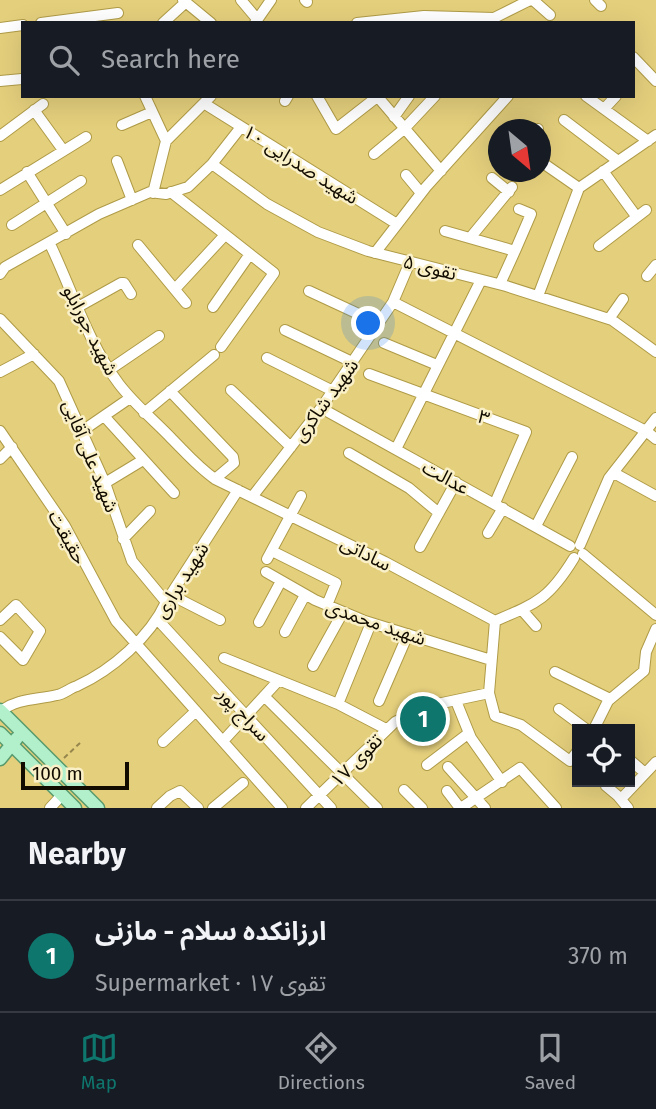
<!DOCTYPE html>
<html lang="en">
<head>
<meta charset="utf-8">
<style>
  body { margin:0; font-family:"Fira Sans","Noto Sans Arabic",sans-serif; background:#242831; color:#f1f3f6 }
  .controls { position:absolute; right:21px; bottom:21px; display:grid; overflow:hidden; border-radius:0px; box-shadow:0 7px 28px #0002 }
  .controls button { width:63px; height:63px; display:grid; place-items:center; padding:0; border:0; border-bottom:2px solid #363941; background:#171b24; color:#f1f3f6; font:35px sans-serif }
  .compass { position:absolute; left:488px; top:119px; width:63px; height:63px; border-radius:50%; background:#171b24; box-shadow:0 7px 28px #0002; rotate:151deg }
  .scale { position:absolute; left:21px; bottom:18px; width:108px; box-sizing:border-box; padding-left:7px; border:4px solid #120c00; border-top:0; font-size:19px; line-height:24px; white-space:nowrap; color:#120c00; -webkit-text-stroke:5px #faf0c8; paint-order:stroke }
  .you { position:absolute; left:369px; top:324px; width:24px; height:24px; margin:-18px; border:5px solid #fff; border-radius:50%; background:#1a73e8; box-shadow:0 0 0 10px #1a73e833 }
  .badge { display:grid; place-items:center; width:46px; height:46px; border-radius:50%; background:#0f766e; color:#fff; font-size:23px; font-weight:700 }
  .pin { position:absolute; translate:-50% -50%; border:4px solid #fff; box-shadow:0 2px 7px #0006 }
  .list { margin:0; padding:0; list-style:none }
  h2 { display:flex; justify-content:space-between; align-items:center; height:91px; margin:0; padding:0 28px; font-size:30px }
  h2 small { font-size:23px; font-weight:400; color:#9ea1a6 }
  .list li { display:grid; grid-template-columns:46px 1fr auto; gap:21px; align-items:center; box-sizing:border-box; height:112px; padding:0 28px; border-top:2px solid #363941 }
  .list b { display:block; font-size:26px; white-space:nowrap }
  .list p { margin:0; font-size:23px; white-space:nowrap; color:#9ea1a6 }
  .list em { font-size:23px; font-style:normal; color:#9ea1a6 }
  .icon { flex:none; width:38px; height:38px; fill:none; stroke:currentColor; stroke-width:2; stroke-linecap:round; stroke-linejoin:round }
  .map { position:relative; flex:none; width:656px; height:808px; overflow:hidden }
  .search { position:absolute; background:#171b24; box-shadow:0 7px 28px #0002; left:21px; right:21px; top:21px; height:77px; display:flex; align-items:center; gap:18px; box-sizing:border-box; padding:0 24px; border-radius:0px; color:#9ea1a6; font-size:26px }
  .sheet { height:203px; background:#171b24 }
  nav { display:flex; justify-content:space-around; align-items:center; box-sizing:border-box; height:98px; border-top:2px solid #363941; background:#171b24; font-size:19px; color:#9ea1a6 }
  nav a { display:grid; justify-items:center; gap:4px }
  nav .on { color:#0f766e }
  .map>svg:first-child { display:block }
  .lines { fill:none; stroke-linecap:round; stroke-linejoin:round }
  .minor-casing { stroke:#af9b47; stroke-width:12 }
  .major-casing { stroke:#599a6d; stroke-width:15 }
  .path { stroke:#95864d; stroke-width:2; stroke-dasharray:5 3.5; stroke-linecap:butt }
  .minor { stroke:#fff; stroke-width:10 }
  .major { stroke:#b2f0cb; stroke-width:12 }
  .labels { text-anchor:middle; stroke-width:5; stroke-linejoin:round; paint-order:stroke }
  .street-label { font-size:19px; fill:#120c00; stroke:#faf0c8 }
</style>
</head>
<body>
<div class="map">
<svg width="656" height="808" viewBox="0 0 656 808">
  <rect width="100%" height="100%" fill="#e4cf7c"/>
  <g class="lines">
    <!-- minor casing -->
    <g class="minor-casing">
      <path id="minor" d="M183,0L211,23
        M241,0L257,19
        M305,0L307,2
        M533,0L550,15
        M595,0L601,6
        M41,23L118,13
        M163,23L186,2
        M255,23L271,0
        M357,23L424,16L494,18L530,0
        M0,28L23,25
        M633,57L656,81
        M0,81L22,79
        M145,96L166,141
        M317,96L336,129L377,97
        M377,96L441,171
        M586,96L648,141
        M285,101L288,96
        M205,104L397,224
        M604,109L616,96
        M34,110L63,150
        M394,117L409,96
        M564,120L618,161
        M122,125L152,112
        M537,130L538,129
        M0,136L43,104
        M374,154L404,129L435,96
        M117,161L132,200
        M540,161L579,188
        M212,164L267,204L318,232L368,251L506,286L612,320L656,352
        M603,171L636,216
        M27,172L66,234
        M406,175L421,193
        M492,178L509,192
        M0,190L86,137
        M171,192L274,273L221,347
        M153,193L166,141L211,96
        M12,225L81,181
        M445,231L515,251L500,284
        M470,238L512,187
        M50,244C72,290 88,343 119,384C135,405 154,420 172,439C186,453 198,467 215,479L385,562L495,621L489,693L495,716L521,725L570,761L577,752
        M138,245L186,303
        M599,246L646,210
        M515,251L531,214L519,209
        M375,253L426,187L508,96
        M0,274L5,267L99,214L150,192L166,194L188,187L212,164L241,127
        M647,276L656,265
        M175,289L225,235
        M309,291L378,323
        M538,296L579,188L656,135
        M393,302L646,431L656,439
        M78,307L121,283H124L131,294
        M213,307L250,254
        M0,319L59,381L105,483L132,561L166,602
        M609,319L623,299
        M285,330L352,362
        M384,343L437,365
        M267,358L333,391
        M109,370L159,336
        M0,372L34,354
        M369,374L526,432L495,503
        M231,390L291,447
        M170,391L233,457L234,463L215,479
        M321,408L570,546
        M144,413L214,355
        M104,416L174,493
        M0,431L65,526L116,621L282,808
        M82,431L130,398
        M396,449L481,280
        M349,453L409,488L439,513
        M0,459L12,447
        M614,473L656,496
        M105,483L143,460
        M252,497L321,408L393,302L410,262
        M536,526L572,457
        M488,533L503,508
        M123,539L150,511
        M580,545L609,478L656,418
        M420,547L456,482
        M272,551L336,583L327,605
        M583,554L656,615
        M267,559L301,496
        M266,572L315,600L365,621L491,660
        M171,595L220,620
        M522,610L536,626
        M0,620L16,605L40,631L23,660L0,637
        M158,620L331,808
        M495,621C537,603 549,599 574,558
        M259,622L281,581
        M285,632L305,595
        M224,658L338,704L386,729
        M313,666L343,612
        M555,672L610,699
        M264,696L377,808
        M379,701L408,634
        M456,701L471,738L502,782
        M338,704L371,623
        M559,709L586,729
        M1,711C18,698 37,700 57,695C64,694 70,688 77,686C112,670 150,637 166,602L238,490
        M594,729L608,701L644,671L646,652L656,629
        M223,741L278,681
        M163,742L196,711
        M630,760L645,773
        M427,765L469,733
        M448,767L485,808
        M606,786L618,796L628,808
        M404,790L422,808
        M447,791L460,808
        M621,799L656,762
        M50,808L62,795
        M157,808L170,796L180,791L198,808
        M213,808L243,783
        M306,808L395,722L428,706L489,693
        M461,808L520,768L556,808"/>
    </g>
    <!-- major casing -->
    <g class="major-casing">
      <path id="major" d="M0,710L98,808
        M0,733L75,808
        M0,759L17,738"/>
    </g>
    <!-- path -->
    <path class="path" d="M64,758L81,742"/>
    <!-- minor -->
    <use href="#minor" class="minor"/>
    <!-- major -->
    <use href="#major" class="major"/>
  </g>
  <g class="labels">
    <!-- street labels -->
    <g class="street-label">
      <text transform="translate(301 164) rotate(32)" y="7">شهید صدرایی ۱۰</text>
      <text transform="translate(430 267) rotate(14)" y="7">تقوی ۵</text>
      <text transform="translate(91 330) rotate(63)" y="7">شهید جورابلو</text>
      <text transform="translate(325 400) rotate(-54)" y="7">شهید شاکری</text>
      <text transform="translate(484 417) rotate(20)" y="7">۳</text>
      <text transform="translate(91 456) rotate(68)" y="7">شهید علی آقایی</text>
      <text transform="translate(446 477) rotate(29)" y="7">عدالت</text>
      <text transform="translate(68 537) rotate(61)" y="7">حقیقت</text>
      <text transform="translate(366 553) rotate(27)" y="7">ساداتی</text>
      <text transform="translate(181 580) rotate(-58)" y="7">شهید براری</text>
      <text transform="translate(376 622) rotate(19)" y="7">شهید محمدی</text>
      <text transform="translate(244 714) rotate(47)" y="7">سراج پور</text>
      <text transform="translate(356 760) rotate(-46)" y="7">تقوی ۱۷</text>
    </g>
  </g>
</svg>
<div class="controls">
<button><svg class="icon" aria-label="locate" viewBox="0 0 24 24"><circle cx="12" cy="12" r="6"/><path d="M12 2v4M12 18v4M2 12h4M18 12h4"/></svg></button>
</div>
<svg class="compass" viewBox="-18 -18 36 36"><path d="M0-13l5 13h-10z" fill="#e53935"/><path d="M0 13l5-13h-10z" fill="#9ea1a6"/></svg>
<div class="scale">100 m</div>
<div class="you"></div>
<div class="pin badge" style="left:423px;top:719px">1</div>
<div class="search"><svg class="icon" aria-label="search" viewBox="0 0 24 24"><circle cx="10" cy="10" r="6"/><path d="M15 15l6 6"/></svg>Search here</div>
</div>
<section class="sheet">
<h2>Nearby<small></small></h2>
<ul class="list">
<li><span class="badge">1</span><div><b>ارزانکده سلام - مازنی</b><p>Supermarket · تقوی ۱۷</p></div><em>370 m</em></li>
</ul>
</section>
<nav>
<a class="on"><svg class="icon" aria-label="map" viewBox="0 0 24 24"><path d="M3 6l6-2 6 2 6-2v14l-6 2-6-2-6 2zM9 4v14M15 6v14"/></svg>Map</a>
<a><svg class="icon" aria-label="directions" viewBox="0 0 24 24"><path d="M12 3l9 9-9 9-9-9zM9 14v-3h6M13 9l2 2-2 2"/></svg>Directions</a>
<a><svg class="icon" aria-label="saved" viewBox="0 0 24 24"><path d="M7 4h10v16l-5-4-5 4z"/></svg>Saved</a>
</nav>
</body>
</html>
